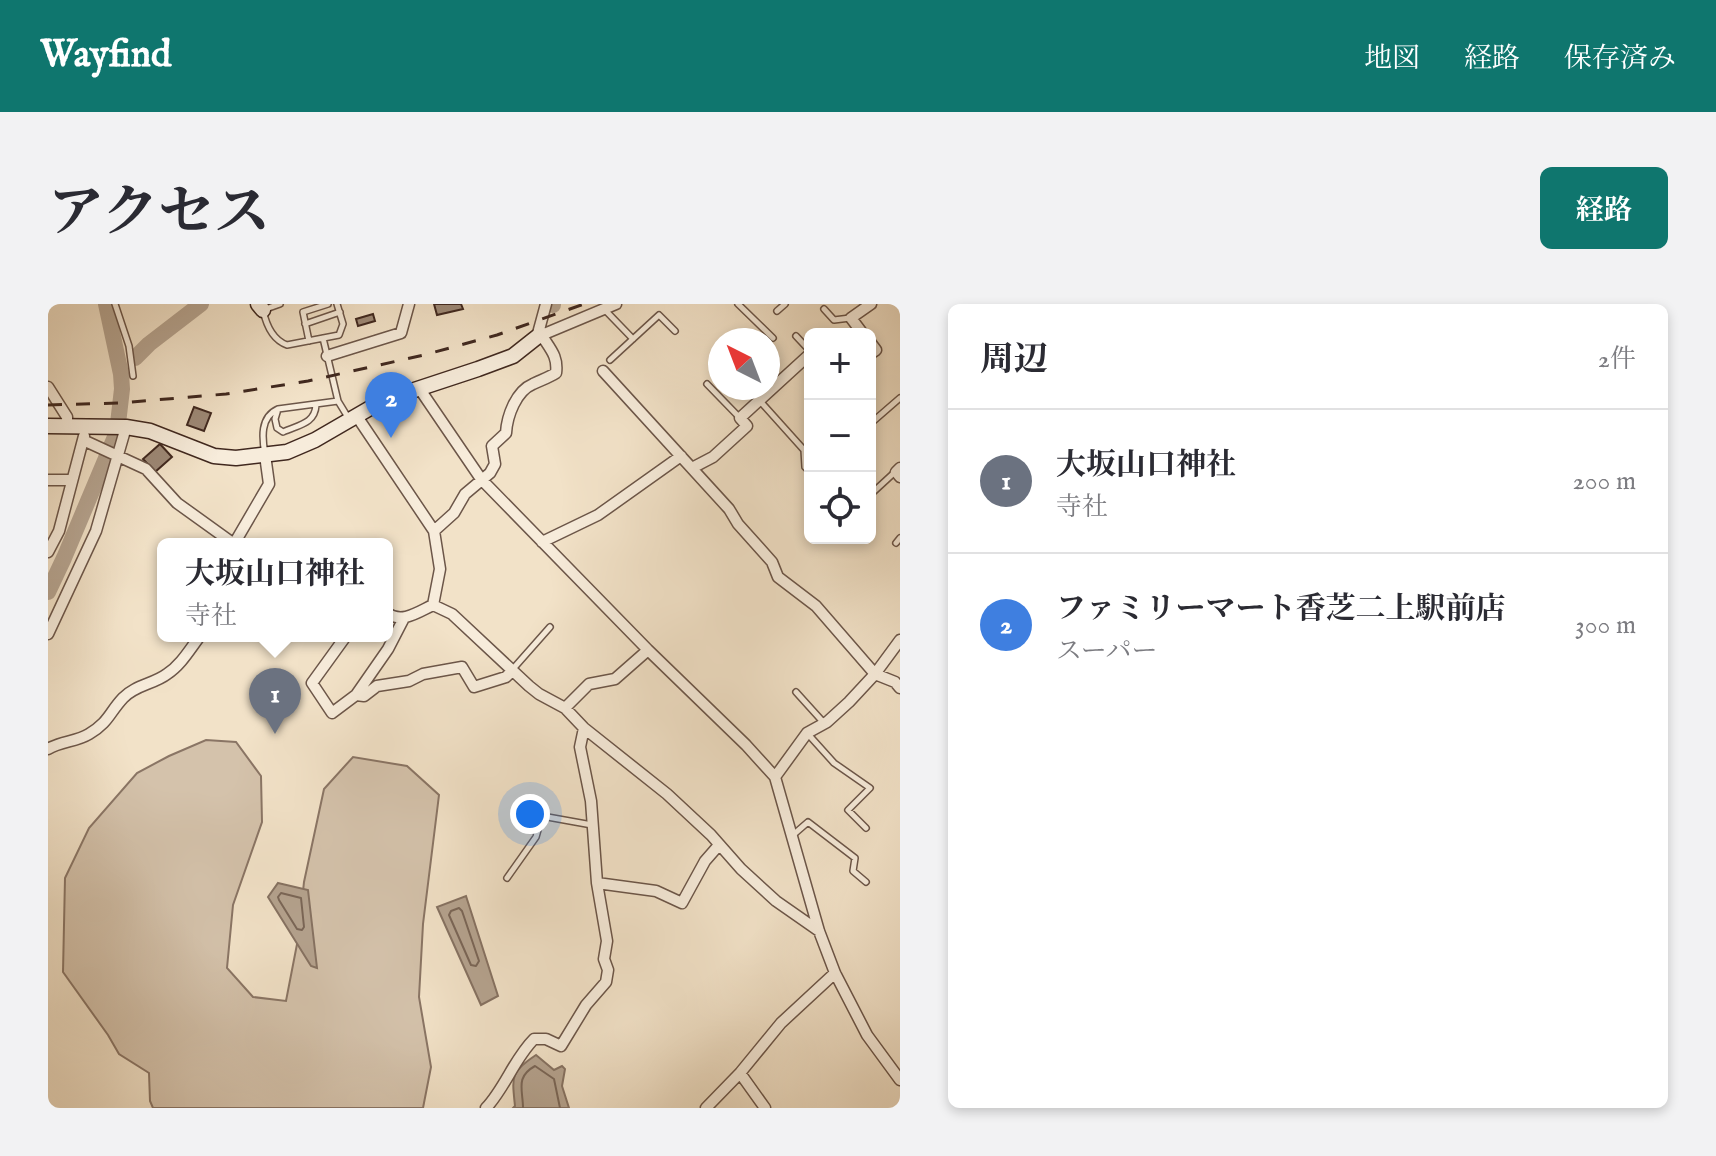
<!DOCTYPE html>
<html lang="ja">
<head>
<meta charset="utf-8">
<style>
  body { margin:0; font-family:"IM FELL English","Noto Serif JP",serif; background:#f2f2f3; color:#2b2b33 }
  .controls { position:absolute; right:24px; top:24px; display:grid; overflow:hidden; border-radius:12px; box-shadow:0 4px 12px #0003 }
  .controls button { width:72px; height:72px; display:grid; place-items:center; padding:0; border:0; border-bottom:2px solid #e1e1e2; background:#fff; color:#2b2b33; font:40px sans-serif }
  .compass { position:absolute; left:660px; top:24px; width:72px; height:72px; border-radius:50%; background:#fff; box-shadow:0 4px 12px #0003; rotate:318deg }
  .you { position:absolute; left:482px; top:510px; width:28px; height:28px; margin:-20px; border:6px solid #fff; border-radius:50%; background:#1a73e8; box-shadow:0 0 0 12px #1a73e833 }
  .badge { display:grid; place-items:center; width:52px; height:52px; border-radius:50%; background:#0f766e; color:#fff; font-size:26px; font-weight:700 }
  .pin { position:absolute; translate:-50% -66px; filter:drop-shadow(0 2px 4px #0008) }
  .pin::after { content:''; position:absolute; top:42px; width:28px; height:24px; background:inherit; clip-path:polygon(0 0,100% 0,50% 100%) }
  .popup { position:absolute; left:109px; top:234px; width:236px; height:104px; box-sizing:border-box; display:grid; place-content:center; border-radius:12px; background:#fff; filter:drop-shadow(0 2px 6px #0005); font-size:26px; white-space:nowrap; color:#7c7c81 }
  .popup b { font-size:30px; color:#2b2b33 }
  .popup::after { content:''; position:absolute; left:50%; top:100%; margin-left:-16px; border:16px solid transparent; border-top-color:#fff }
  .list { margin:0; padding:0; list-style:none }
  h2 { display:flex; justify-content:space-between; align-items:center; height:104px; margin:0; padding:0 32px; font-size:34px }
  h2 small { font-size:26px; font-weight:400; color:#7c7c81 }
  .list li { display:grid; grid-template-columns:52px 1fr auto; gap:24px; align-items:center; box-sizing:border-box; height:144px; padding:0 32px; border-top:2px solid #e1e1e2 }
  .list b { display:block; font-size:30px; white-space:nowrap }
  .list p { margin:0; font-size:26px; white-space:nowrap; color:#7c7c81 }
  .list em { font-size:26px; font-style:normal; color:#7c7c81 }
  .icon { flex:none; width:44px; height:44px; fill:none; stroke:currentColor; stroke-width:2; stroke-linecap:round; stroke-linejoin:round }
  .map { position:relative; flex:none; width:852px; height:804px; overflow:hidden; border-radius:12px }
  header { display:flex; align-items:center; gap:48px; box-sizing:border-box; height:112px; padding:0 40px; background:#0f766e; color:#fff }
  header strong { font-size:38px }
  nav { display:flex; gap:44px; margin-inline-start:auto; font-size:28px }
  .intro { display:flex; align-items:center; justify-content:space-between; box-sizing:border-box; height:192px; padding:0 48px }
  h1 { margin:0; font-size:56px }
  .button { padding:20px 36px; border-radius:12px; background:#0f766e; color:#fff; font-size:28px; font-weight:700 }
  main { display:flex; gap:48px; padding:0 48px }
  aside { flex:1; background:#fff; border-radius:12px; box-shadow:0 4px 12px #0003 }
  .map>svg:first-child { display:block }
  .green { fill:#d4c2ab; stroke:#8a7565; stroke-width:2 }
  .water { fill:#b5a38f; stroke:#867262; stroke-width:2 }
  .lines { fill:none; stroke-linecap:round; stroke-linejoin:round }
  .shore { stroke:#7a6657; stroke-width:2 }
  .river { stroke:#b5a38f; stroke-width:16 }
  .building { fill:#9d8977; stroke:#40281f; stroke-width:2 }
  .lane-casing { stroke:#6c5649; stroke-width:8 }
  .street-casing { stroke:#6c5649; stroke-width:13 }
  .secondary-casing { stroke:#40281f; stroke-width:17 }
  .lane { stroke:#f7ecdb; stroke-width:5 }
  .street { stroke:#f7ecdb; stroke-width:10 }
  .secondary { stroke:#f7ecdb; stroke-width:14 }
  .rail { stroke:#40281f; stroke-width:3; stroke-dasharray:14 14; stroke-linecap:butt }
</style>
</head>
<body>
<header>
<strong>Wayfind</strong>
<nav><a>地図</a><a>経路</a><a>保存済み</a></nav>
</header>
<div class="intro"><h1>アクセス</h1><a class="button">経路</a></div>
<main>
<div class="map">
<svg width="852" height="804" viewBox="0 0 852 804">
  <rect width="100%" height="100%" fill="#f2e2c8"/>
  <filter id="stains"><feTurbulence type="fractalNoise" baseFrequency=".0025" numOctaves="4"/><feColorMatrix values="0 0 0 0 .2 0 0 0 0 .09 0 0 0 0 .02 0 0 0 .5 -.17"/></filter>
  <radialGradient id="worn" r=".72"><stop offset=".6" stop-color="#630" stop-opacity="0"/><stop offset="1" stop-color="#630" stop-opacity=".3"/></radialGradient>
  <!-- green -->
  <path class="green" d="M158,436L188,438L213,472L214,518L185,601L179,664L205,693L238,697L250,635L256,578L276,485L305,453L359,462L391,491L375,620L371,693L383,763L375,804H105L102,797L101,769L71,750L60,731L15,668L17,574L41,524L89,469L121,452Z"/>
  <!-- water -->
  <path class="water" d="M230,579L260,586L269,664L263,662L220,593Z
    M418,592L450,692L433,701L389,603Z
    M488,751L506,766L514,762L517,765L514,782L521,804H465L467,802C464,773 462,768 488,751Z"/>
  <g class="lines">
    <!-- shore -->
    <path class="shore" d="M233,589L253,594L256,623L254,626L249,625L231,596L230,593Z
      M411,604L414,607L431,657L428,662L423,661L401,611L403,607Z
      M475,804C475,786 467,773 487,762L506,775L512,804"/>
    <!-- river -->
    <path class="river" d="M505,1V0
      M87,54L101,40L153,0
      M0,288L16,254L69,128L74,85L73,70L58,0"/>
  </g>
  <!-- building -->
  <path class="building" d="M386,0H413L415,5L389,11Z
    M325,10L327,17L310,22L308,15Z
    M146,103L163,109L156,127L139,121Z
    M112,140L124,153L107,168L95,155Z"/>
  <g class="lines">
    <!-- lane casing -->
    <g class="lane-casing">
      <path id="lane" d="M67,0L81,42L85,72
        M232,0L215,6C218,20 225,36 239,41L291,31L295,20L289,0
        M690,0L725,34
        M776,5L786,16L802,14
        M557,6L585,35
        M729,7L737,0
        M257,20L292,8
        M748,32L762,47
        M275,34L290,97L301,115
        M261,37L255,8L280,0
        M562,56L611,11L627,27
        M659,80L692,114
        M712,97L756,146L757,163L762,168
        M230,105L227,115L229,124L235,128C250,121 267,120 268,101
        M822,120L852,94
        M217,150C214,134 212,113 230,105L290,97
        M822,191L847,168
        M848,239L852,234
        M464,366L502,323
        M748,388L776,419
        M759,429L786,459L822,484L800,506L818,524
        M745,531L760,518L807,554L805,567L818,578
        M459,574L488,533L494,512L544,521"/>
    </g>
    <!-- street casing -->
    <g class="street-casing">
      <path id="street" d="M815,30L803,14L823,0
        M489,33L568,0
        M489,33L498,0
        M822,38L828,46L822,50
        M279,52L353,29L361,0
        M555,67L681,205L690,220L724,258L730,273L768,302L827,370L847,378L852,384
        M0,83L19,113V121
        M371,84L433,175L600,346L698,441L727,473L771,627L787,669L819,731L852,776
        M308,111L386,227L392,265L385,301C370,308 354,320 339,309
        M35,136L98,165L129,199L186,240
        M644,164L665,153L699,122L692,114L762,50
        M852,164L848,168L852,173
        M0,176H24
        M386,227L406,209L417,190L442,169L447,160L444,142L458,129C459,112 468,87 485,80C493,76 500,74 508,69C510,54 504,47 496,35L489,33
        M494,238L550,211L633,152
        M186,240L221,180L217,151
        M0,248L11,227L36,132
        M385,301L404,310L481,382L491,390L517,404L541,380L567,375L600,346
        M0,330L48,227L78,123
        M298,332L264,379L284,409L308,391L340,345L356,314
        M308,391L316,392L329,382L361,377L375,370L414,363L426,383L458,373L464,367
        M517,404L536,424L619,490L663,531L693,565L728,597L771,627
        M536,424L532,443L543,497L549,579L608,587L634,599L657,557L671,541
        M0,445C13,437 28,438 41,430C61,418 61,409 75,394C87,381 106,380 119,370C133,361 142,345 152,332
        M727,473L759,429L779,418L801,398L827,370L852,336
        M692,769L717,804
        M438,804C457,784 466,755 486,735H498L513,742L538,701L558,678L560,666L556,655L559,637L549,579
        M658,804L692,769L733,719L787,669"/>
    </g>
    <!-- secondary casing -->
    <g class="secondary-casing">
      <path id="secondary" d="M210,0L215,6
        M0,122L78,123L102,127L166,152L188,154L239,148L267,136L336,96L430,65L465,52L489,33"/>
    </g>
    <!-- lane -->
    <use href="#lane" class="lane"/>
    <!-- street -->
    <use href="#street" class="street"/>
    <!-- secondary -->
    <use href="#secondary" class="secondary"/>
    <!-- rail -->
    <path class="rail" d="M0,101L71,99L178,90L260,77L376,51L449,31L536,0"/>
  </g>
  <rect width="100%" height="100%" filter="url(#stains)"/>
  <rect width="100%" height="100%" fill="url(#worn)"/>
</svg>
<div class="controls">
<button>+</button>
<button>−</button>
<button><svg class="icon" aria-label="locate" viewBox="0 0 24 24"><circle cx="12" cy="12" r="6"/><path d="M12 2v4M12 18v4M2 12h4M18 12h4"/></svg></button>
</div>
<svg class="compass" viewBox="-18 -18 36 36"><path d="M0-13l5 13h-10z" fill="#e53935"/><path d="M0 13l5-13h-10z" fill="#7c7c81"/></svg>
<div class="you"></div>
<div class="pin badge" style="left:227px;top:430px;background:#6b7280">1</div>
<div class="popup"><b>大坂山口神社</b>寺社</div>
<div class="pin badge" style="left:343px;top:134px;background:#3f7fe0">2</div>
</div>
<aside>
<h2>周辺<small>2件</small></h2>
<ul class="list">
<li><span class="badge" style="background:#6b7280">1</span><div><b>大坂山口神社</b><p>寺社</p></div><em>200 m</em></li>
<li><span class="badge" style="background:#3f7fe0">2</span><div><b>ファミリーマート香芝二上駅前店</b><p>スーパー</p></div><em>300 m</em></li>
</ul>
</aside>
</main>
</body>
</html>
